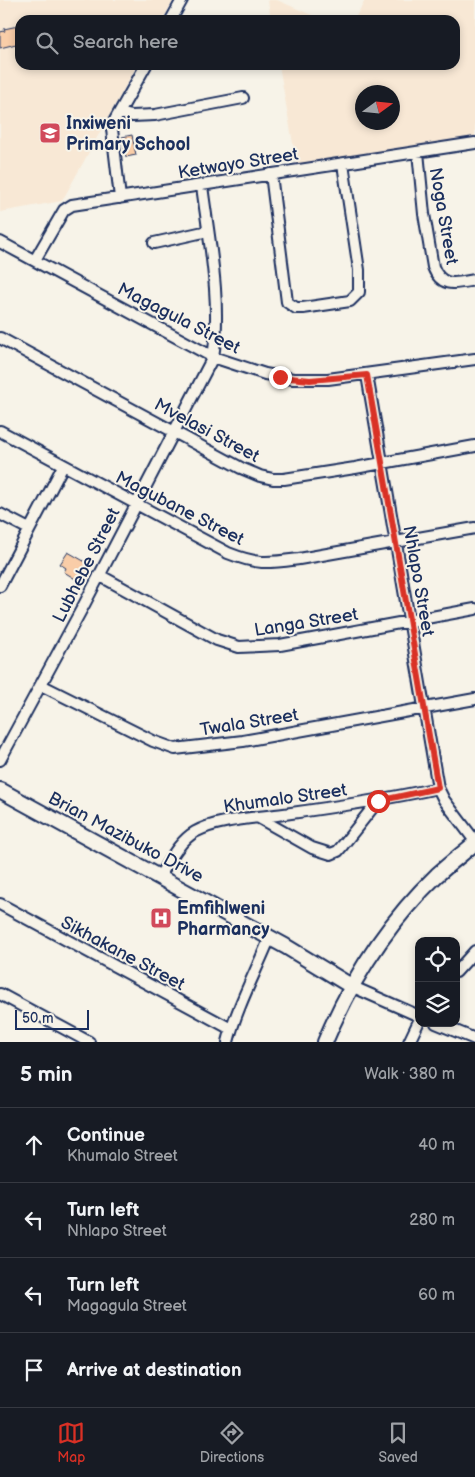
<!DOCTYPE html>
<html lang="en">
<head>
<meta charset="utf-8">
<style>
  body { margin:0; font-family:"Balsamiq Sans",sans-serif; background:#20242c; color:#f1f3f6 }
  .controls { position:absolute; right:15px; bottom:15px; display:grid; overflow:hidden; border-radius:10px; box-shadow:0 2px 8px #0003 }
  .controls button { width:45px; height:45px; display:grid; place-items:center; padding:0; border:0; border-bottom:1px solid #363941; background:#171b24; color:#f1f3f6; font:25px sans-serif }
  .compass { position:absolute; left:355px; top:85px; width:45px; height:45px; border-radius:50%; background:#171b24; box-shadow:0 2px 8px #0003; rotate:75deg }
  .scale { position:absolute; left:15px; bottom:12px; width:74px; box-sizing:border-box; padding-left:5px; border:2px solid #1b2f5e; border-top:0; font-size:14px; line-height:18px; white-space:nowrap; color:#1b2f5e; -webkit-text-stroke:4px #f7f3e8; paint-order:stroke }
  .stop { position:absolute; width:15px; height:15px; margin:-11px; border:4px solid #d93025; border-radius:50%; background:#fff }
  .stop.end { background:#d93025; border-color:#fff; box-shadow:0 1px 5px #0008 }
  .list { margin:0; padding:0; list-style:none }
  h2 { display:flex; justify-content:space-between; align-items:center; height:65px; margin:0; padding:0 20px; font-size:21px }
  h2 small { font-size:16px; font-weight:400; color:#9ea1a6 }
  .list li { display:grid; grid-template-columns:32px 1fr auto; gap:15px; align-items:center; box-sizing:border-box; height:75px; padding:0 20px; border-top:1px solid #363941 }
  .list b { display:block; font-size:19px; white-space:nowrap }
  .list p { margin:0; font-size:16px; white-space:nowrap; color:#9ea1a6 }
  .list em { font-size:16px; font-style:normal; color:#9ea1a6 }
  .icon { flex:none; width:28px; height:28px; fill:none; stroke:currentColor; stroke-width:2; stroke-linecap:round; stroke-linejoin:round }
  .map { position:relative; flex:none; width:475px; height:1042px; overflow:hidden }
  .search { position:absolute; background:#171b24; box-shadow:0 2px 8px #0003; left:15px; right:15px; top:15px; height:55px; display:flex; align-items:center; gap:12px; box-sizing:border-box; padding:0 18px; border-radius:15px; color:#9ea1a6; font-size:19px }
  .sheet { height:365px; background:#171b24 }
  nav { display:flex; justify-content:space-around; align-items:center; box-sizing:border-box; height:70px; border-top:1px solid #363941; background:#171b24; font-size:14px; color:#9ea1a6 }
  nav a { display:grid; justify-items:center; gap:2px }
  nav .on { color:#d93025 }
  .map>svg:first-child { display:block }
  .built { fill:#f8e8d5; fill-rule:evenodd }
  .building { fill:#f9cda8; stroke:#1b2f5e }
  .lines { fill:none; stroke-linecap:round; stroke-linejoin:round }
  .street-casing { stroke:#1b2f5e; stroke-width:14 }
  .secondary-casing { stroke:#1b2f5e; stroke-width:18 }
  .street { stroke:#f7f3e8; stroke-width:10 }
  .secondary { stroke:#f7f3e8; stroke-width:14 }
  .route { stroke:#d93025; stroke-width:6 }
  .labels { text-anchor:middle; stroke-width:4; stroke-linejoin:round; paint-order:stroke }
  .poi-label { font-size:18px; font-weight:bold; fill:#1b2f5e; stroke:#f7f3e8; text-anchor:start }
  .street-label { font-size:18px; fill:#1b2f5e; stroke:#f7f3e8 }
</style>
</head>
<body>
<div class="map">
<svg width="475" height="1042" viewBox="0 0 475 1042">
  <rect width="100%" height="100%" fill="#f7f3e8"/>
  <filter id="ink" filterUnits="userSpaceOnUse"><feTurbulence type="fractalNoise" baseFrequency=".02" numOctaves="2"/><feDisplacementMap in="SourceGraphic" scale="10" xChannelSelector="R" yChannelSelector="G"/><feConvolveMatrix kernelMatrix="1 2 1 2 8 2 1 2 1" color-interpolation-filters="sRGB"/></filter>
  <g filter="url(#ink)">
    <!-- built -->
    <path class="built" d="M0,0H174L162,20H20V65H137L62,201L0,212Z
      M268,0H277L323,20H271Z
      M365,0H475V140L297,166L279,65H455V20H354ZM362,92H392V122H362Z"/>
    <!-- building -->
    <path class="building" d="M18,26L20,43L0,48V32L5,31L4,29Z
      M132,135L136,155L126,157L122,137Z
      M68,552L89,564L86,569L89,571L82,583L64,572L66,568L60,564Z"/>
    <g class="lines">
      <!-- street casing -->
      <g class="street-casing">
        <path id="street" d="M171,20L182,0
          M119,113L132,116L155,115L243,98
          M418,152L424,214L433,267C442,289 456,283 475,280
          M271,174L287,302L296,308H303L350,301L359,292V270L343,164
          M120,198L112,129L115,120L146,65
          M0,242L213,357L265,374L293,379H328L475,359
          M154,243L208,231
          M35,260L64,210L72,205L475,143
          M0,338L241,468L260,476L273,479H284L355,468L475,446
          M367,375L438,788L444,800L475,841
          M0,431L228,553C258,565 268,563 299,559L475,528
          M0,514L29,529
          M99,575L217,640L239,647L280,645L475,609
          M0,586L63,466
          M41,685L153,741L175,749L243,741L475,699
          M0,760L85,603L213,357C222,303 209,240 202,186
          M259,818L312,848L331,854L338,851L343,845L378,801
          M159,877C169,862 179,841 195,832C218,819 257,818 284,814C336,807 387,799 438,788
          M0,904L231,1029
          M456,972L475,951
          M351,986L419,1016
          M0,994L89,1042
          M436,1023L475,1039
          M228,1042C237,1006 256,972 270,937
          M409,1042L419,1021"/>
      </g>
      <!-- secondary casing -->
      <g class="secondary-casing">
        <path id="secondary" d="M0,790L285,946L351,986
          M325,1042C351,980 388,922 437,875C449,864 462,854 475,843"/>
      </g>
      <!-- street -->
      <use href="#street" class="street"/>
      <!-- secondary -->
      <use href="#secondary" class="secondary"/>
    </g>
  </g>
  <g class="lines" filter="url(#ink)">
    <!-- route -->
    <path class="route" d="M280,377L310,380L367,375L438,788L378,801"/>
  </g>
  <!-- icons -->
  <defs>
    <g id="school-square" transform="scale(1.125)"><rect x="-9" y="-9" width="18" height="18" rx="4" fill="#d1495b" stroke="#f7f3e8"/><path d="M0-5L7-2L0 1L-7-2ZM-4 1L0 2.5L4 1V4Q0 6-4 4Z" fill="#fff"/></g>
    <g id="hospital-square" transform="scale(1.125)"><rect x="-9" y="-9" width="18" height="18" rx="4" fill="#d1495b" stroke="#f7f3e8"/><path d="M-5-5h3v3.5h4V-5h3V5h-3V1.5h-4V5h-3Z" fill="#fff"/></g>
  </defs>
  <g fill-rule="evenodd">
    <use href="#school-square" x="50" y="133"/>
    <use href="#hospital-square" x="161" y="918"/>
  </g>
  <g class="labels">
    <!-- poi labels -->
    <g class="poi-label">
      <text x="66" y="129">Inxiweni<tspan x="66" dy="21">Primary School</tspan></text>
      <text x="177" y="914">Emfihlweni<tspan x="177" dy="21">Pharmancy</tspan></text>
    </g>
    <!-- street labels -->
    <g class="street-label">
      <text transform="translate(238 163) rotate(-9)" y="6">Ketwayo Street</text>
      <text transform="translate(444 216) rotate(80)" y="6">Noga Street</text>
      <text transform="translate(179 318) rotate(27)" y="6">Magagula Street</text>
      <text transform="translate(207 430) rotate(28)" y="6">Mvelasi Street</text>
      <text transform="translate(180 508) rotate(27)" y="6">Magubane Street</text>
      <text transform="translate(86 565) rotate(-63)" y="6">Lubhebe Street</text>
      <text transform="translate(419 581) rotate(80)" y="6">Nhlapo Street</text>
      <text transform="translate(306 622) rotate(-9)" y="6">Langa Street</text>
      <text transform="translate(249 722) rotate(-9)" y="6">Twala Street</text>
      <text transform="translate(285 798) rotate(-8)" y="6">Khumalo Street</text>
      <text transform="translate(126 837) rotate(28)" y="6">Brian Mazibuko Drive</text>
      <text transform="translate(123 953) rotate(28)" y="6">Sikhakane Street</text>
    </g>
  </g>
</svg>
<div class="controls">
<button><svg class="icon" aria-label="locate" viewBox="0 0 24 24"><circle cx="12" cy="12" r="6"/><path d="M12 2v4M12 18v4M2 12h4M18 12h4"/></svg></button>
<button><svg class="icon" aria-label="layers" viewBox="0 0 24 24"><path d="M12 4l9 5-9 5-9-5zM3 14l9 5 9-5"/></svg></button>
</div>
<svg class="compass" viewBox="-18 -18 36 36"><path d="M0-13l5 13h-10z" fill="#e53935"/><path d="M0 13l5-13h-10z" fill="#9ea1a6"/></svg>
<div class="scale">50 m</div>
<div class="stop" style="left:378px;top:801px"></div>
<div class="stop end" style="left:280px;top:377px"></div>
<div class="search"><svg class="icon" aria-label="search" viewBox="0 0 24 24"><circle cx="10" cy="10" r="6"/><path d="M15 15l6 6"/></svg>Search here</div>
</div>
<section class="sheet">
<h2>5 min<small>Walk · 380 m</small></h2>
<ul class="list">
<li><svg class="icon" aria-label="ahead" viewBox="0 0 24 24"><path d="M12 20V5M6 11l6-6 6 6"/></svg><div><b>Continue</b><p>Khumalo Street</p></div><em>40 m</em></li>
<li><svg class="icon" aria-label="left" viewBox="0 0 24 24"><path d="M17 20v-9H6M10 6l-5 5 5 5"/></svg><div><b>Turn left</b><p>Nhlapo Street</p></div><em>280 m</em></li>
<li><svg class="icon" aria-label="left" viewBox="0 0 24 24"><path d="M17 20v-9H6M10 6l-5 5 5 5"/></svg><div><b>Turn left</b><p>Magagula Street</p></div><em>60 m</em></li>
<li><svg class="icon" aria-label="arrive" viewBox="0 0 24 24"><path d="M6 21V4h12l-3 4 3 4H6"/></svg><div><b>Arrive at destination</b></div></li>
</ul>
</section>
<nav>
<a class="on"><svg class="icon" aria-label="map" viewBox="0 0 24 24"><path d="M3 6l6-2 6 2 6-2v14l-6 2-6-2-6 2zM9 4v14M15 6v14"/></svg>Map</a>
<a><svg class="icon" aria-label="directions" viewBox="0 0 24 24"><path d="M12 3l9 9-9 9-9-9zM9 14v-3h6M13 9l2 2-2 2"/></svg>Directions</a>
<a><svg class="icon" aria-label="saved" viewBox="0 0 24 24"><path d="M7 4h10v16l-5-4-5 4z"/></svg>Saved</a>
</nav>
</body>
</html>
